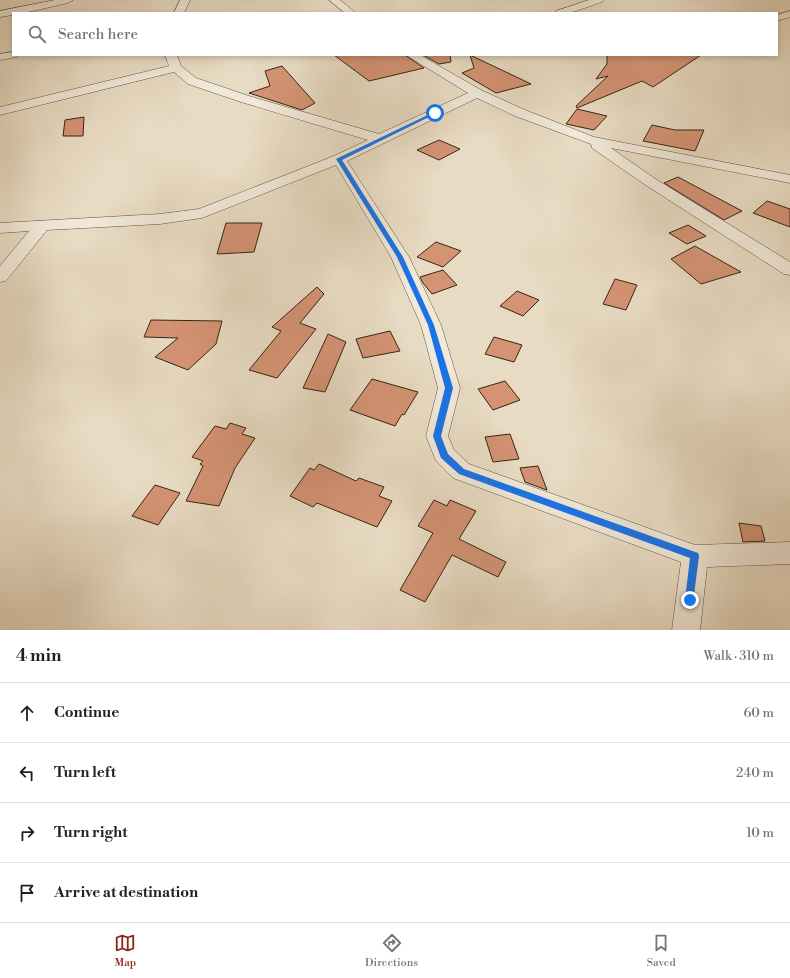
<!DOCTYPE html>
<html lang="en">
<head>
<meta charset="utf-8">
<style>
  body { margin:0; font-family:"Libre Bodoni",serif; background:#f6f6f6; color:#202124 }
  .stop { position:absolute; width:12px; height:12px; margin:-9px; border:3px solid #1a73e8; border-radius:50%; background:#fff }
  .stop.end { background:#1a73e8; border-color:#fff; box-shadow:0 1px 4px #0008 }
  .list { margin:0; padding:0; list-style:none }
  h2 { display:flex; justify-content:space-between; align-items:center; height:52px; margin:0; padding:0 16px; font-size:17px }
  h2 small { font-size:13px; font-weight:400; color:#757577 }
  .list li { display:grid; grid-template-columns:26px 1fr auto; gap:12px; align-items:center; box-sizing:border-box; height:60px; padding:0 16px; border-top:1px solid #e0e0e0 }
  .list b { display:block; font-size:15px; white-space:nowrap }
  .list em { font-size:13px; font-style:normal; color:#757577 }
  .icon { flex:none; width:22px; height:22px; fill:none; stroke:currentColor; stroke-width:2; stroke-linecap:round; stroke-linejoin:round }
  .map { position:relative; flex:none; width:790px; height:630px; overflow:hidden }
  .search { position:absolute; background:#fff; box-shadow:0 2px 6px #0003; left:12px; right:12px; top:12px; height:44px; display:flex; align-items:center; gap:10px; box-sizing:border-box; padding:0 14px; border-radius:0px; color:#757577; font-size:15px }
  .sheet { height:292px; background:#fff }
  nav { display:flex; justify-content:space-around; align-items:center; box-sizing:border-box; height:56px; border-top:1px solid #e0e0e0; background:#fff; font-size:11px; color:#757577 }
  nav a { display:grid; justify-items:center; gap:2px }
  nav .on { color:#8f2418 }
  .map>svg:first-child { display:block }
  .building { fill:#d49374; stroke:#342514 }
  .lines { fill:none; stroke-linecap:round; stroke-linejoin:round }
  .street-casing { stroke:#615240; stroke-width:1 }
  .street { fill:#f0e8d8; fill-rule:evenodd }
  .route { fill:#1a73e8 }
</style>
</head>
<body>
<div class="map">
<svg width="790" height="630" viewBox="0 0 790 630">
  <rect width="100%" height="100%" fill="#e8dbc3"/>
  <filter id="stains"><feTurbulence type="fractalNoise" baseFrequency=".005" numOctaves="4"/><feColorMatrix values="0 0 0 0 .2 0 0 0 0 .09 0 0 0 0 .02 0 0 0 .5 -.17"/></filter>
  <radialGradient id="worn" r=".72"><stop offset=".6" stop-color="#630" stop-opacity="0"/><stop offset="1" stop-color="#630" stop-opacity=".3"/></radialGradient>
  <!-- building -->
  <path class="building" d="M334,55H405L424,68L369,81Z
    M423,55H450L451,62L439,64Z
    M470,55L508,73L531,84L496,93L462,73L474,68Z
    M607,55H701L653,87L642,81L577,108L576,106L608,76L596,79L607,64Z
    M282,66L315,103L302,110L249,93L270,86L265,71Z
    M577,109L607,116L594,130L566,124Z
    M84,117L83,136H63L65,120Z
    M652,125L675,130H704L695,151L643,141Z
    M439,140L460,149L439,160L417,150Z
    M678,177L742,211L724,220L664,183Z
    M767,201L790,209V227L753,213Z
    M226,223H262L254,252L217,254Z
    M688,225L706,236L687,244L669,233Z
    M436,242L461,251L443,267L417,257Z
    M695,246L741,272L701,284L671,259Z
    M443,270L457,285L432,294L423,283L420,277Z
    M615,279L637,285L626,310L603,304Z
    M317,287L324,294L300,323L316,329L277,378L249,370L281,331L272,327Z
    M517,291L539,300L523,316L500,306Z
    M151,320L222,321L216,344L188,370L155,357L178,338L144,337Z
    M390,331L400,351L363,358L356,339Z
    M328,334L346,342L325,392L303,388Z
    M494,337L522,345L514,362L485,354Z
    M372,379L418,392L404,415L402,414L395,426L350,410Z
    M505,381L520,400L493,410L478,389Z
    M230,423L246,428L242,434L255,438L235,468L219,506L186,501L203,466L200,464L203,461L192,457L215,426L226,429Z
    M510,434L519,459L493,462L485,437Z
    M319,464L356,481L359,478L384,487L379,496L392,501L377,527L317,503L313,507L290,496L310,468L314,470Z
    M538,466L547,490L525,482L520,468Z
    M155,485L180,493L158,525L132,516Z
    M434,500L447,506L450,500L476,511L459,539L506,562L498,577L452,555L425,602L400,590L433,533L418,526Z
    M739,523L761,526L765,541L743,542Z"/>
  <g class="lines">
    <!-- street casing -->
    <g class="street-casing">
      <path id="street" d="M55,0H73L68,3L24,13H13V15L0,17V11Z
        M180,0H190L184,13H174Z
        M329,0H340L356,13H345Z
        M589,0H604L602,2L570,13H555L556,11Z
        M790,11V17L777,21V15Z
        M13,52V55H19L17,57L0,60V54Z
        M165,55H177L181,66L196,78L249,96L379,134L468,93L406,55H420L481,90L525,110L594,137L790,175V183L611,148L654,178L790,262V275L784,274L644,184L592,148L591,144L515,116L477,98L347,161L409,257L441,325L460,388L448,436L454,450L469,464L695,545L790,542V564L707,567L700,630H672L681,562L453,478L436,461L426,436L438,388L421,325L391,257L336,165L202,218L160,224L47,230L6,281L0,282V266L29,231L0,233V223L160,214L199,209L334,156L368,140L241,102L188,84L174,72L0,115V107L169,66Z"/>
    </g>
    <!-- street -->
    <use href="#street" class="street"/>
  </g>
  <!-- route -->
  <path class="route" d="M434,112L437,113L342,160L403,257L434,325L453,388L441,436L448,454L464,469L698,553L699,556L693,603L690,604L686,603L685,600L690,558L459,474L441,458L433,436L445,388L428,325L397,257L336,159Z"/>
  <rect width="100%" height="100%" filter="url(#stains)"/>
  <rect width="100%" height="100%" fill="url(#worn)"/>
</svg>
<div class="stop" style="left:435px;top:113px"></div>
<div class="stop end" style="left:690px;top:600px"></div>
<div class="search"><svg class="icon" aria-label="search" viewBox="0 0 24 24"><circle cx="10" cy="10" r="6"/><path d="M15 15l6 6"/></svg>Search here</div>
</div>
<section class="sheet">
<h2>4 min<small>Walk · 310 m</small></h2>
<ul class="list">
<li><svg class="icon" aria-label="ahead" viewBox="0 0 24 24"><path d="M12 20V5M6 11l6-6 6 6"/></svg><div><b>Continue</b></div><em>60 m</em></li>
<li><svg class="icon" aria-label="left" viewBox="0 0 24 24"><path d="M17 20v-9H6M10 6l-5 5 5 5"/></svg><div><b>Turn left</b></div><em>240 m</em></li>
<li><svg class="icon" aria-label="right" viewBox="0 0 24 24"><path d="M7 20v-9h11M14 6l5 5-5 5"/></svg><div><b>Turn right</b></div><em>10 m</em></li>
<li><svg class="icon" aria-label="arrive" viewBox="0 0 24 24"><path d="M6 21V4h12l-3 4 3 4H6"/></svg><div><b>Arrive at destination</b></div></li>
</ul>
</section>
<nav>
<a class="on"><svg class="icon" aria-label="map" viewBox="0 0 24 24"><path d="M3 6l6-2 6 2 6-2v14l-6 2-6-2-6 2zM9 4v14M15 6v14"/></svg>Map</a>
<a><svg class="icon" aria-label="directions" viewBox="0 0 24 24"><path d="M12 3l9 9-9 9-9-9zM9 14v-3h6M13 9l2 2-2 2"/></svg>Directions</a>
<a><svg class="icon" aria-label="saved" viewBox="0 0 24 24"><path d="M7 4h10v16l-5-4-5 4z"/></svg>Saved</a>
</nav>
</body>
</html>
